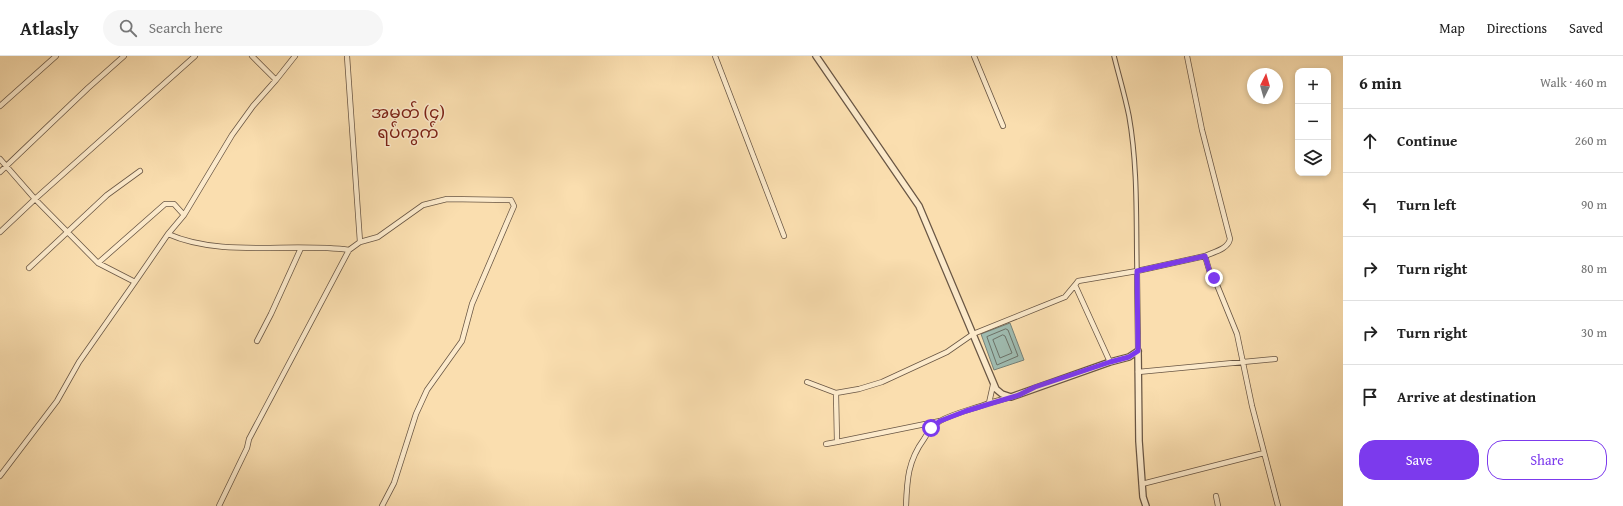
<!DOCTYPE html>
<html lang="en">
<head>
<meta charset="utf-8">
<style>
  body { margin:0; font-family:"Gentium Book Plus","Noto Sans Myanmar",serif; background:#f6f6f6; color:#222 }
  .controls { position:absolute; right:12px; top:12px; display:grid; overflow:hidden; border-radius:8px; box-shadow:0 2px 6px #0003 }
  .controls button { width:36px; height:36px; display:grid; place-items:center; padding:0; border:0; border-bottom:1px solid #e0e0e0; background:#fff; color:#222; font:20px sans-serif }
  .compass { position:absolute; left:1247px; top:12px; width:36px; height:36px; border-radius:50%; background:#fff; box-shadow:0 2px 6px #0003; rotate:5deg }
  .stop { position:absolute; width:12px; height:12px; margin:-9px; border:3px solid #7c3aed; border-radius:50%; background:#fff }
  .stop.end { background:#7c3aed; border-color:#fff; box-shadow:0 1px 4px #0008 }
  .list { margin:0; padding:0; list-style:none }
  h2 { display:flex; justify-content:space-between; align-items:center; height:52px; margin:0; padding:0 16px; font-size:17px }
  h2 small { font-size:13px; font-weight:400; color:#767676 }
  .list li { display:grid; grid-template-columns:26px 1fr auto; gap:12px; align-items:center; box-sizing:border-box; height:64px; padding:0 16px; border-top:1px solid #e0e0e0 }
  .list b { display:block; font-size:15px; white-space:nowrap }
  .list em { font-size:13px; font-style:normal; color:#767676 }
  .actions { display:flex; gap:8px; padding:12px 16px }
  .actions a { flex:1; padding:9px 0; border:1px solid #7c3aed; border-radius:16px; text-align:center; font-size:14px; color:#7c3aed }
  .actions .main { background:#7c3aed; color:#fff }
  .icon { flex:none; width:22px; height:22px; fill:none; stroke:currentColor; stroke-width:2; stroke-linecap:round; stroke-linejoin:round }
  .map { position:relative; flex:none; width:1343px; height:450px; overflow:hidden }
  header { display:flex; align-items:center; gap:24px; box-sizing:border-box; height:56px; padding:0 20px; background:#fff; border-bottom:1px solid #e0e0e0 }
  header strong { font-size:19px }
  nav { display:flex; gap:22px; margin-inline-start:auto; font-size:14px }
  .search { width:280px; height:36px; background:#f6f6f6; display:flex; align-items:center; gap:10px; box-sizing:border-box; padding:0 14px; border-radius:22px; color:#767676; font-size:15px }
  main { display:flex }
  aside { flex:1; background:#fff }
  .map>svg:first-child { display:block }
  .water { fill:#9fbbb0; stroke:#768077 }
  .lines { fill:none; stroke-linecap:round; stroke-linejoin:round }
  .shore { stroke:#6c7268; stroke-width:1 }
  .pedestrian-casing { stroke:#695644; stroke-width:5.5 }
  .minor-casing { stroke:#695644; stroke-width:6 }
  .tertiary-casing { stroke:#695644; stroke-width:8 }
  .pedestrian { stroke:#fceacb; stroke-width:3.5 }
  .minor { stroke:#fceacb; stroke-width:4.5 }
  .tertiary { stroke:#fceacb; stroke-width:5.5 }
  .route { stroke:#7c3aed; stroke-width:5 }
  .labels { text-anchor:middle; stroke-width:3; stroke-linejoin:round; paint-order:stroke }
  .quarter-label { font-size:17px; fill:#7a1f14; stroke:#fceacb }
</style>
</head>
<body>
<header>
<strong>Atlasly</strong>
<div class="search"><svg class="icon" aria-label="search" viewBox="0 0 24 24"><circle cx="10" cy="10" r="6"/><path d="M15 15l6 6"/></svg>Search here</div>
<nav><a>Map</a><a>Directions</a><a>Saved</a></nav>
</header>
<main>
<div class="map">
<svg width="1343" height="450" viewBox="0 0 1343 450">
  <rect width="100%" height="100%" fill="#fadeaf"/>
  <filter id="stains"><feTurbulence type="fractalNoise" baseFrequency=".005" numOctaves="4"/><feColorMatrix values="0 0 0 0 .2 0 0 0 0 .09 0 0 0 0 .02 0 0 0 .5 -.17"/></filter>
  <radialGradient id="worn" r=".72"><stop offset=".6" stop-color="#630" stop-opacity="0"/><stop offset="1" stop-color="#630" stop-opacity=".3"/></radialGradient>
  <!-- water -->
  <path class="water" d="M1010,267L1024,304L994,314L981,278Z"/>
  <g class="lines">
    <!-- shore -->
    <path class="shore" d="M1006,273L1008,274L1018,300L997,309L987,281Z
      M1003,279L1005,280L1012,297L1000,302L993,284Z"/>
    <!-- pedestrian casing -->
    <g class="pedestrian-casing">
      <path id="pedestrian" d="M1114,0C1119,20 1125,40 1129,60C1138,111 1136,164 1137,215"/>
    </g>
    <!-- minor casing -->
    <g class="minor-casing">
      <path id="minor" d="M347,0L360,186L378,181L423,149L447,143L511,144L514,150L472,248L462,285L427,334L416,358L394,427L382,450
        M715,0L784,180
        M974,0L1003,70
        M1187,0L1202,74L1230,183C1228,193 1214,196 1205,200L1210,217L1215,224L1237,278L1252,350L1278,450
        M276,24L295,0
        M0,50L56,0
        M0,103L35,143L98,207L135,226
        M0,116L88,32L124,0
        M184,159L232,79L253,50L276,24L252,0
        M0,176L35,143L195,0
        M168,178C222,202 291,186 349,194
        M29,212L107,139L140,115
        M257,285L271,258L301,192
        M1138,295L1137,215L1205,200
        M1110,306L1075,229L1078,225L1137,215
        M1138,316L1275,303
        M807,326L836,337L859,333L882,326L947,296L973,278L1065,241L1075,229
        M993,329L989,347L1011,341
        M836,337L837,386L940,365
        M826,388L837,386
        M0,420L57,345L79,306L135,226L168,178L184,159L174,148H165L98,207
        M1142,428L1264,397
        M1216,440L1218,450
        M219,450L247,392L249,383L349,194L360,186
        M906,450C907,423 908,405 924,383C928,376 933,369 940,365C954,357 974,353 989,347"/>
    </g>
    <!-- tertiary casing -->
    <g class="tertiary-casing">
      <path id="tertiary" d="M816,0L919,150L996,333L1002,338L1011,341L1110,306L1129,301L1138,295
        M1138,295L1139,385L1143,441L1146,450"/>
    </g>
    <!-- pedestrian -->
    <use href="#pedestrian" class="pedestrian"/>
    <!-- minor -->
    <use href="#minor" class="minor"/>
    <!-- tertiary -->
    <use href="#tertiary" class="tertiary"/>
  </g>
  <g class="lines">
    <!-- route -->
    <path class="route" d="M931,372L940,365L966,355L1019,339L1035,331L1110,306L1129,301L1138,295L1137,215L1205,200L1210,217L1214,222"/>
  </g>
  <g class="labels">
    <!-- quarter labels -->
    <g class="quarter-label">
      <text x="408" y="62">အမှတ် (၄)<tspan x="408" dy="20">ရပ်ကွက်</tspan></text>
    </g>
  </g>
  <rect width="100%" height="100%" filter="url(#stains)"/>
  <rect width="100%" height="100%" fill="url(#worn)"/>
</svg>
<div class="controls">
<button>+</button>
<button>−</button>
<button><svg class="icon" aria-label="layers" viewBox="0 0 24 24"><path d="M12 4l9 5-9 5-9-5zM3 14l9 5 9-5"/></svg></button>
</div>
<svg class="compass" viewBox="-18 -18 36 36"><path d="M0-13l5 13h-10z" fill="#e53935"/><path d="M0 13l5-13h-10z" fill="#767676"/></svg>
<div class="stop" style="left:931px;top:372px"></div>
<div class="stop end" style="left:1214px;top:222px"></div>
</div>
<aside>
<h2>6 min<small>Walk · 460 m</small></h2>
<ul class="list">
<li><svg class="icon" aria-label="ahead" viewBox="0 0 24 24"><path d="M12 20V5M6 11l6-6 6 6"/></svg><div><b>Continue</b></div><em>260 m</em></li>
<li><svg class="icon" aria-label="left" viewBox="0 0 24 24"><path d="M17 20v-9H6M10 6l-5 5 5 5"/></svg><div><b>Turn left</b></div><em>90 m</em></li>
<li><svg class="icon" aria-label="right" viewBox="0 0 24 24"><path d="M7 20v-9h11M14 6l5 5-5 5"/></svg><div><b>Turn right</b></div><em>80 m</em></li>
<li><svg class="icon" aria-label="right" viewBox="0 0 24 24"><path d="M7 20v-9h11M14 6l5 5-5 5"/></svg><div><b>Turn right</b></div><em>30 m</em></li>
<li><svg class="icon" aria-label="arrive" viewBox="0 0 24 24"><path d="M6 21V4h12l-3 4 3 4H6"/></svg><div><b>Arrive at destination</b></div></li>
</ul>
<div class="actions"><a class="main">Save</a><a>Share</a></div>
</aside>
</main>
</body>
</html>
